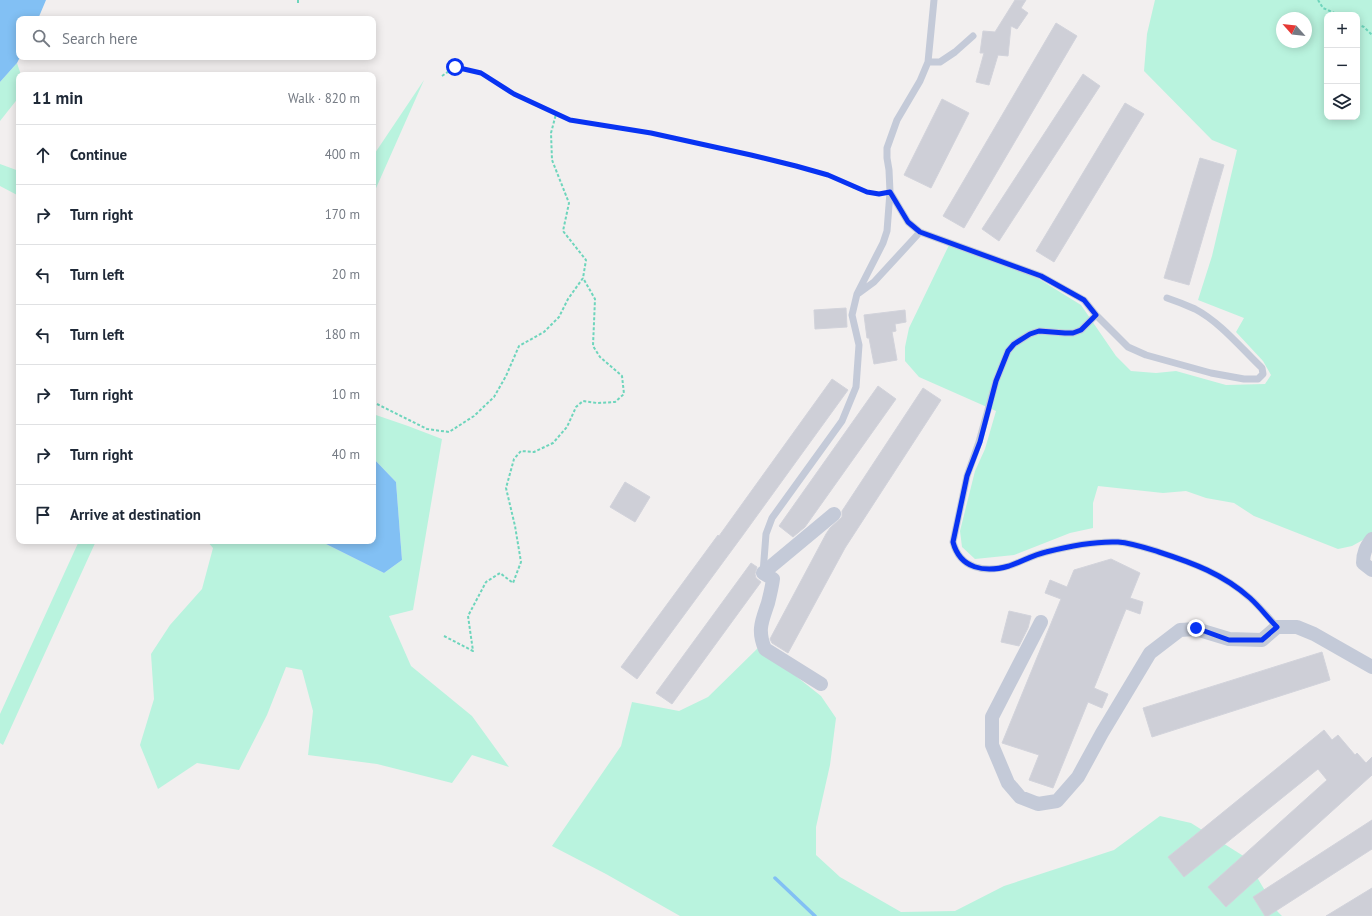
<!DOCTYPE html>
<html lang="en">
<head>
<meta charset="utf-8">
<style>
  body { margin:0; font-family:"PT Sans",sans-serif; background:#f2f2f3; color:#1f2937 }
  .controls { position:absolute; right:12px; top:12px; display:grid; overflow:hidden; border-radius:8px; box-shadow:0 2px 10px #0003 }
  .controls button { width:36px; height:36px; display:grid; place-items:center; padding:0; border:0; border-bottom:1px solid #e0e1e3; background:#fff; color:#1f2937; font:20px sans-serif }
  .compass { position:absolute; left:1276px; top:12px; width:36px; height:36px; border-radius:50%; background:#fff; box-shadow:0 2px 10px #0003; rotate:297deg }
  .stop { position:absolute; width:12px; height:12px; margin:-9px; border:3px solid #0833f2; border-radius:50%; background:#fff }
  .stop.end { background:#0833f2; border-color:#fff; box-shadow:0 1px 4px #0008 }
  .list { margin:0; padding:0; list-style:none }
  h2 { display:flex; justify-content:space-between; align-items:center; height:52px; margin:0; padding:0 16px; font-size:17px }
  h2 small { font-size:13px; font-weight:400; color:#747a83 }
  .list li { display:grid; grid-template-columns:26px 1fr auto; gap:12px; align-items:center; box-sizing:border-box; height:60px; padding:0 16px; border-top:1px solid #e0e1e3 }
  .list b { display:block; font-size:15px; white-space:nowrap }
  .list em { font-size:13px; font-style:normal; color:#747a83 }
  .icon { flex:none; width:22px; height:22px; fill:none; stroke:currentColor; stroke-width:2; stroke-linecap:round; stroke-linejoin:round }
  .map { position:relative; flex:none; width:1372px; height:916px; overflow:hidden }
  .search { position:absolute; background:#fff; box-shadow:0 2px 10px #0003; left:16px; top:16px; width:360px; height:44px; display:flex; align-items:center; gap:10px; box-sizing:border-box; padding:0 14px; border-radius:8px; color:#747a83; font-size:15px }
  .panel { position:absolute; background:#fff; box-shadow:0 2px 10px #0003; left:16px; top:72px; width:360px; height:472px; border-radius:8px }
  .map>svg:first-child { display:block }
  .green { fill:#b9f3de; fill-rule:evenodd }
  .water { fill:#82c0f4 }
  .lines { fill:none; stroke-linecap:round; stroke-linejoin:round }
  .stream { stroke:#82c0f4; stroke-width:3.5 }
  .building { fill:#cecfd7; stroke:#d2d3db }
  .path { stroke:#6ed5bc; stroke-width:2; stroke-dasharray:3 2; stroke-linecap:butt }
  .lane { stroke:#c4cad8; stroke-width:7 }
  .street { stroke:#c4cad8; stroke-width:14 }
  .route { stroke:#0833f2; stroke-width:5 }
</style>
</head>
<body>
<div class="map">
<svg width="1372" height="916" viewBox="0 0 1372 916">
  <rect width="100%" height="100%" fill="#f2efef"/>
  <!-- green -->
  <path class="green" d="M1155,0H1372V535L1352,546L1338,549L1254,516L1234,503L1206,498L1186,491L1163,493L1098,486L1093,503V528L1070,533L1014,555L975,559L962,547L960,531L975,471L985,449L996,411L919,377L905,361V347L909,328L950,243L1039,279L1081,305L1116,356L1131,371L1156,373L1176,371L1226,385L1265,384L1271,375L1263,361L1236,332L1244,318L1198,300L1212,256L1237,150L1212,140L1144,71L1147,34ZM1327,15H1357V117H1327ZM1282,18H1306V42H1282Z
    M17,63L21,75H19V97L0,121V82Z
    M424,80L373,195V156Z
    M0,164L19,171V196L0,186Z
    M373,414L408,426L442,439L413,610L389,616L411,666L472,716L509,767L472,755L452,783L377,764L308,755L313,711L302,670L286,667L267,715L239,770L197,763L158,789L140,745L154,699L151,654L170,625L202,589L213,548L207,541H320L384,573L402,560L396,482L373,458Z
    M79,541H96L3,745L0,743V714Z
    M759,647L821,696L836,718L830,765L816,827V855L840,877L901,912L955,911L1004,886L1114,850L1160,816L1191,823L1245,857L1277,911L1282,916H680L606,874L552,846L621,746L632,702L679,711L708,697Z"/>
  <!-- water -->
  <path class="water" d="M0,0H46L38,19H19V57H20L17,63L0,82Z
    M373,458L396,482L402,560L384,573L320,541H373Z"/>
  <g class="lines">
    <!-- stream -->
    <path class="stream" d="M775,878L815,916"/>
  </g>
  <!-- building -->
  <path class="building" d="M1015,0H1026L1021,8L1028,13L1017,29L1011,26L1008,56L998,55L989,85L976,82L984,53H980L983,31L995,32Z
    M1056,23L1077,36L964,228L943,216Z
    M1083,74L1100,86L999,241L982,229Z
    M942,99L969,113L931,188L904,175Z
    M1125,103L1144,114L1054,262L1036,251Z
    M1200,158L1224,165L1189,285L1164,278Z
    M846,308L847,327L815,329L814,310Z
    M905,310L906,322L895,324L896,331L892,332L897,360L874,364L869,338H867L864,315Z
    M832,379L848,390L743,535L637,679L621,667L718,535L719,536Z
    M878,386L896,399L805,527L793,537L779,526Z
    M923,388L941,400L845,548L788,653L772,643L770,639L826,534L830,528L842,517V511Z
    M625,482L650,497L635,522L610,507Z
    M1111,559L1140,573L1130,598L1143,602L1140,614L1126,609L1094,688L1108,694L1102,708L1088,702L1053,788L1029,780L1039,755L1002,743L1061,599L1045,593L1050,580L1067,587L1074,570Z
    M751,563L757,567L755,574L756,578L761,582L672,704L656,693Z
    M1009,611L1031,616L1028,628L1019,646L1001,642Z
    M1322,652L1330,680L1152,737L1143,708Z
    M1324,730L1332,740L1338,735L1355,755L1357,753L1366,763L1372,757V775L1226,907L1208,887L1327,780L1318,769L1184,877L1168,857Z
    M1372,820V849L1268,916H1265L1253,897Z
    M1372,888V916H1326Z"/>
  <g class="lines">
    <!-- path -->
    <path class="path" d="M298,0V3
      M1318,0L1323,8L1339,15
      M1357,24L1364,27L1372,35
      M442,76L455,67L481,73L514,94L570,120L651,133L796,166L828,175L855,188L867,192L881,193
      M377,404L427,429L449,432L474,416L494,397L506,376L519,346L544,332L559,317L568,299L583,278L586,260L563,231L569,203L552,160L551,133L556,114
      M444,636L473,651L468,616L486,582L500,573L513,583L521,562L515,526L506,488L514,459L521,451L534,452L553,443L567,427L576,407L583,401L597,403L615,402L624,394L622,376L600,357L593,346L595,299L583,278"/>
    <!-- lane -->
    <path class="lane" d="M928,62H940L955,52L973,36
      M890,192L908,222L920,232L1041,276L1084,300L1096,315L1128,347L1146,355L1211,373L1244,379H1258L1263,374L1262,368C1242,349 1220,322 1195,309C1186,305 1176,301 1167,298
      M859,293L874,282L920,232
      M1096,315L1081,330L1073,333H1065L1039,331L1030,334L1014,344L1008,351L996,381L979,442L967,476L953,542C960,569 985,573 1009,566C1021,562 1033,555 1046,552C1069,546 1094,541 1118,542C1132,543 1146,548 1159,552C1193,563 1223,574 1250,598C1260,607 1269,618 1277,627
      M763,573L766,534L772,518L842,421L856,387L859,345L852,315L857,294L883,243L887,231L890,192L889,170L887,158V148L897,120L920,81L928,62L934,0"/>
    <!-- street -->
    <path class="street" d="M1372,539C1366,547 1363,553 1363,563L1372,570
      M1041,622L992,717V745L1008,783L1020,797L1038,804L1057,801L1078,777L1102,733L1150,653L1180,630L1196,629L1229,639L1262,640L1277,627H1297L1314,634L1372,667
      M821,684L765,649C757,630 762,621 768,603C770,595 772,587 773,579L763,573L834,514"/>
  </g>
  <g class="lines">
    <!-- route -->
    <path class="route" d="M455,67L481,73L514,94L570,120L651,133L751,155L796,166L828,175L867,192L879,194L890,192L908,222L920,232L1041,276L1084,300L1096,315L1081,330L1073,333H1065L1039,331L1030,334L1014,344L1008,351L996,381L980,442L967,476L953,542C960,569 985,573 1009,566C1021,562 1033,555 1046,552C1069,546 1094,541 1118,542C1132,543 1146,548 1159,552C1193,563 1223,574 1250,598C1260,607 1268,618 1277,627L1262,640H1229L1196,628"/>
  </g>
</svg>
<div class="controls">
<button>+</button>
<button>−</button>
<button><svg class="icon" aria-label="layers" viewBox="0 0 24 24"><path d="M12 4l9 5-9 5-9-5zM3 14l9 5 9-5"/></svg></button>
</div>
<svg class="compass" viewBox="-18 -18 36 36"><path d="M0-13l5 13h-10z" fill="#e53935"/><path d="M0 13l5-13h-10z" fill="#747a83"/></svg>
<div class="stop" style="left:455px;top:67px"></div>
<div class="stop end" style="left:1196px;top:628px"></div>
<div class="search"><svg class="icon" aria-label="search" viewBox="0 0 24 24"><circle cx="10" cy="10" r="6"/><path d="M15 15l6 6"/></svg>Search here</div>
<section class="panel">
<h2>11 min<small>Walk · 820 m</small></h2>
<ul class="list">
<li><svg class="icon" aria-label="ahead" viewBox="0 0 24 24"><path d="M12 20V5M6 11l6-6 6 6"/></svg><div><b>Continue</b></div><em>400 m</em></li>
<li><svg class="icon" aria-label="right" viewBox="0 0 24 24"><path d="M7 20v-9h11M14 6l5 5-5 5"/></svg><div><b>Turn right</b></div><em>170 m</em></li>
<li><svg class="icon" aria-label="left" viewBox="0 0 24 24"><path d="M17 20v-9H6M10 6l-5 5 5 5"/></svg><div><b>Turn left</b></div><em>20 m</em></li>
<li><svg class="icon" aria-label="left" viewBox="0 0 24 24"><path d="M17 20v-9H6M10 6l-5 5 5 5"/></svg><div><b>Turn left</b></div><em>180 m</em></li>
<li><svg class="icon" aria-label="right" viewBox="0 0 24 24"><path d="M7 20v-9h11M14 6l5 5-5 5"/></svg><div><b>Turn right</b></div><em>10 m</em></li>
<li><svg class="icon" aria-label="right" viewBox="0 0 24 24"><path d="M7 20v-9h11M14 6l5 5-5 5"/></svg><div><b>Turn right</b></div><em>40 m</em></li>
<li><svg class="icon" aria-label="arrive" viewBox="0 0 24 24"><path d="M6 21V4h12l-3 4 3 4H6"/></svg><div><b>Arrive at destination</b></div></li>
</ul>
</section>
</div>
</body>
</html>
